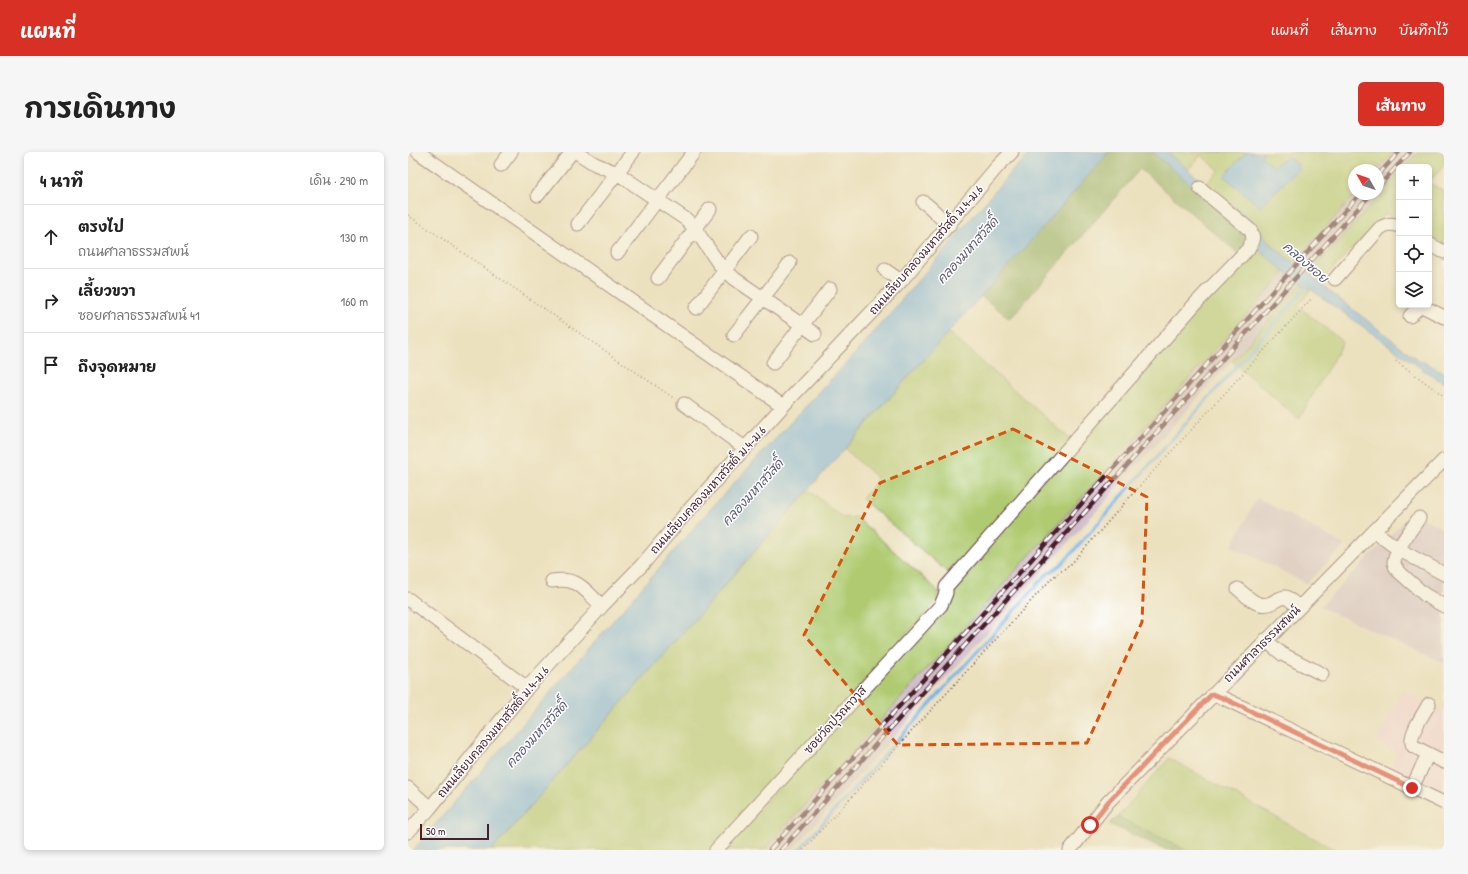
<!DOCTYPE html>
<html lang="th">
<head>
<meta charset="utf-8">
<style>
  body { margin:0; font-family:"Patrick Hand","Playpen Sans Thai",sans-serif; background:#f6f6f6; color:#222 }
  .controls { position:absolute; right:12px; top:12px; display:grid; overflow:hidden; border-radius:6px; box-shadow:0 2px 6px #0003 }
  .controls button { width:36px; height:36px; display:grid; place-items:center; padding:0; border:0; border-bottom:1px solid #e0e0e0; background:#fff; color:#222; font:20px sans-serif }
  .compass { position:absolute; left:940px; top:12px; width:36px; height:36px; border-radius:50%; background:#fff; box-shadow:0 2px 6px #0003; rotate:310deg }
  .scale { position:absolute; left:12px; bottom:10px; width:69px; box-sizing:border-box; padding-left:4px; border:2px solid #4a1f2b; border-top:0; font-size:11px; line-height:14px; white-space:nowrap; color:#4a1f2b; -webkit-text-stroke:3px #fff; paint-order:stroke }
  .stop { position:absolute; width:12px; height:12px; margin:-9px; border:3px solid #d93025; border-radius:50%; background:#fff }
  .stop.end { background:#d93025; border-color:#fff; box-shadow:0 1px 4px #0008 }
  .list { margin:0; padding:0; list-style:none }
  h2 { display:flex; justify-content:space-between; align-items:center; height:52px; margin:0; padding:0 16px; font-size:17px }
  h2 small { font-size:13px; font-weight:400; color:#767676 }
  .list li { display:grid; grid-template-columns:26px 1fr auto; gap:12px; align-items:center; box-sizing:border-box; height:64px; padding:0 16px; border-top:1px solid #e0e0e0 }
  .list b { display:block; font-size:15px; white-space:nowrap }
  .list p { margin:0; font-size:13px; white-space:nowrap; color:#767676 }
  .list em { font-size:13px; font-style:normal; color:#767676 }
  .icon { flex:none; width:22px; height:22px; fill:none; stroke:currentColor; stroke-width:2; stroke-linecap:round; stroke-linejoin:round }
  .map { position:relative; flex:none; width:1036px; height:698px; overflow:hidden; border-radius:6px }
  header { display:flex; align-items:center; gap:24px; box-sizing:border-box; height:56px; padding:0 20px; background:#d93025; color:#fff }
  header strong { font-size:19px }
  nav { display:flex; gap:22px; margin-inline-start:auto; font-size:14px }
  .intro { display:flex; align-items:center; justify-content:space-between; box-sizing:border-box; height:96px; padding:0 24px }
  h1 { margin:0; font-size:28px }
  .button { padding:10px 18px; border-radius:6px; background:#d93025; color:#fff; font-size:14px; font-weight:700 }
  main { display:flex; gap:24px; padding:0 24px }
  aside { flex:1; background:#fff; border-radius:6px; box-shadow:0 2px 6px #0003 }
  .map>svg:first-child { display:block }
  .built { fill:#f5cfda }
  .industrial { fill:#d1bdcb }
  .green { fill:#afca70; stroke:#7c744e }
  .forest { fill:#8bae62; stroke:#6a6646 }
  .water { fill:#76b4e9; stroke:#606a8a }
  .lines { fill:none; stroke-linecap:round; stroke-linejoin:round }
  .stream { stroke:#76b4e9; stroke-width:3 }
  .minor-casing { stroke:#623c41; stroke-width:15 }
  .path { stroke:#623c41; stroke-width:1.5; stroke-dasharray:1 3; stroke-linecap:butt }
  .minor { stroke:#fff; stroke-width:13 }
  .rail-casing { stroke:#4a1f2b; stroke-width:4.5 }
  .rail { stroke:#fff; stroke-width:3; stroke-dasharray:9; stroke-linecap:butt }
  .route { stroke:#d93025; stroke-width:5 }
  .marked { fill:none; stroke:#d8530f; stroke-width:3; stroke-dasharray:8 5; stroke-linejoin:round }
  .labels { text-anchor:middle; stroke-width:3; stroke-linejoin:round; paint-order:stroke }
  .street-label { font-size:12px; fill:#4a1f2b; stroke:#fff }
  .water-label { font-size:13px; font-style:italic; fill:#5c5b77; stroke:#fff }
</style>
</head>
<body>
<header>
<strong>แผนที่</strong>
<nav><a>แผนที่</a><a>เส้นทาง</a><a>บันทึกไว้</a></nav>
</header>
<div class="intro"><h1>การเดินทาง</h1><a class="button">เส้นทาง</a></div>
<main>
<aside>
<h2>4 นาที<small>เดิน · 290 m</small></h2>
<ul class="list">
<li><svg class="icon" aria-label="ahead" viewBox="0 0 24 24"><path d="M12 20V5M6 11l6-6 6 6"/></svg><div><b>ตรงไป</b><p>ถนนศาลาธรรมสพน์</p></div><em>130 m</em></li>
<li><svg class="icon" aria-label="right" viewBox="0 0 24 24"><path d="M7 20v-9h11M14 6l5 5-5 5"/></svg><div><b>เลี้ยวขวา</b><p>ซอยศาลาธรรมสพน์ 41</p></div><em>160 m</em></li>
<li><svg class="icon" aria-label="arrive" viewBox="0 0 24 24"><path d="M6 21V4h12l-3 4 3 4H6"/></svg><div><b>ถึงจุดหมาย</b></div></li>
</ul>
</aside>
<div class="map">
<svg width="1036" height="698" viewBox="0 0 1036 698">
  <rect width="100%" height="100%" fill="#fff"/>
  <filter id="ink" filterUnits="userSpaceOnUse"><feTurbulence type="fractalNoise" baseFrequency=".025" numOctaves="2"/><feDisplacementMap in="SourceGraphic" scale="8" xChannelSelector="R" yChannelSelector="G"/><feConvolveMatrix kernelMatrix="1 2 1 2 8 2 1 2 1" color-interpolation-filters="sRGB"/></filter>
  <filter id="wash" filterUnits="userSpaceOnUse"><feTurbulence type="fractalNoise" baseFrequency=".012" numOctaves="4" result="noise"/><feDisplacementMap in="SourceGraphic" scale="16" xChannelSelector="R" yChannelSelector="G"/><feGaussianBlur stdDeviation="0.9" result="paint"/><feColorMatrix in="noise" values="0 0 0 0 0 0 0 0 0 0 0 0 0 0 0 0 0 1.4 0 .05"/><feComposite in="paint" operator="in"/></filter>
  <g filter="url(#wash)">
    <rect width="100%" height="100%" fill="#ece1bf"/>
    <!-- built -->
    <path class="built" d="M994,538L1036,560V646L980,621L991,601L969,591Z"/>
    <!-- industrial -->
    <path class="industrial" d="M986,0H1011L997,15H991V22L384,698H356L948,42H970L969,18Z
      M849,346L937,393L899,432L824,394Z
      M1004,361L1036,377V511L912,455Z"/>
    <!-- green -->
    <path class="green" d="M759,0H838L827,10L865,14L853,4L855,0H986L969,18H946V42H948L885,111L859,88L850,74L797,32L811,18L793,3L780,18Z
      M1011,0H1036V14L1021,30V15H997Z
      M991,22V69L978,62L911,131L901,122Z
      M1021,31L1036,39V92L1021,84Z
      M850,97L877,120L356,698H314L535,456L545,437L551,430L454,347L470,327L437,297L540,180L669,293L820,124Z
      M894,131L903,137L890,154L935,190L891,267L824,209Z
      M401,338L435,366L448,365L531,440L529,449L303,698H84Z
      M761,606L927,698H778L710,665Z"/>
    <!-- forest -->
    <path class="forest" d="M701,0H744L853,92L850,97L838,108L732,17L602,167L573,144Z
      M710,665L778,698H759L701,672Z"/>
    <!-- water -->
    <path class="water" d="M623,0H701L637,73L482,245L84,698H5L305,354L454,194L603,20Z
      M744,0H759L797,32L850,74L859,89L885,111L901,122L911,131L1009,207L1036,220V231L1017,219L894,131L877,120L850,97L853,92Z
      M838,0H855L853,4L865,14L880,5L892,15L852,55L816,24Z"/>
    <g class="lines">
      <!-- stream -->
      <path class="stream" d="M391,698L638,423L655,411L901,132"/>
    </g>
  </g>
  <g filter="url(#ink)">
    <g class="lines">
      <!-- minor casing -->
      <g class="minor-casing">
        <path id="minor" d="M10,0L375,254
          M168,0L187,12L209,21L279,68L287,77L311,112L327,127L407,182
          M93,13L103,0
          M130,43L164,0
          M515,50C525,56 532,66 541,74
          M170,72L225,0
          M1021,92L1036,100
          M209,101L286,0
          M477,118L493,129
          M250,126L302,57
          M927,127L972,76C979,72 983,71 991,74
          M288,156L343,84
          M1002,164L1012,154L1016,155L1036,165
          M326,183L382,111
          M365,211L422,137
          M276,252L337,296
          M1011,366C1004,377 987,397 986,410C986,413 988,416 990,419L1017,443L1036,454
          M966,379L990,397L1036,422
          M144,429C171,425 175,437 194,454
          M830,437C840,445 850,457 863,451C868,449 872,445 878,445L891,455
          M0,447L119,536
          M857,488L874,502L914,522
          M804,543L815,546L1036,651
          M1021,552C1016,561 999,585 1005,594L1036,610
          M0,636L22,656
          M1004,636L1020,602
          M0,680L22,656L119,536L194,454L234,413L271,369L375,254L493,129L589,15L604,0
          M308,698L533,453L538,441V435L787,152L840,97C844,90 847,85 842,78L792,36
          M662,698L700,650L1036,308"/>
      </g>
      <!-- path -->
      <path class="path" d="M0,63L267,247
        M988,209L1036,244
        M395,698L644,426L664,411L720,347L903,147"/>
      <!-- minor -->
      <use href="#minor" class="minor"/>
      <!-- rail casing -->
      <g class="rail-casing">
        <path id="rail" d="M970,23L991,0
          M970,35L1002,0
          M362,698L952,42
          M373,698L963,42"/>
      </g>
      <!-- rail -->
      <use href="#rail" class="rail"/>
    </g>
  </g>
  <g class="lines" filter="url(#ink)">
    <!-- route -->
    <path class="route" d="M682,673L700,650L804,542L815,546L1004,636"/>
  </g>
  <!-- marked area -->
  <path d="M0 0H1036V698H0ZM605,277L739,345L734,470L679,591L490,593L396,483L472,331Z" fill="#ece1bf" fill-opacity=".55" fill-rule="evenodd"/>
  <path class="marked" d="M605,277L739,345L734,470L679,591L490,593L396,483L472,331Z"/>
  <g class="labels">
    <!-- street labels -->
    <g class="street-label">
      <text transform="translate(518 98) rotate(-49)" y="4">ถนนเลียบคลองมหาสวัสดิ์ ม.4-ม.6</text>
      <text transform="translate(300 338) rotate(-48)" y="4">ถนนเลียบคลองมหาสวัสดิ์ ม.4-ม.6</text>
      <text transform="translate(854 492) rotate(-45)" y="4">ถนนศาลาธรรมสพน์</text>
      <text transform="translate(427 568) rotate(-48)" y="4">ซอยวัดปุรณาวาส</text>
      <text transform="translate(85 580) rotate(-50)" y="4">ถนนเลียบคลองมหาสวัสดิ์ ม.4-ม.6</text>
    </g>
    <!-- water labels -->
    <g class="water-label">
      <text transform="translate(559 98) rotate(-48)" y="5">คลองมหาสวัสดิ์</text>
      <text transform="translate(898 110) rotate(41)" y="5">คลองซอย</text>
      <text transform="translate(344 340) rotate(-48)" y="5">คลองมหาสวัสดิ์</text>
      <text transform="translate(128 582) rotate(-48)" y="5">คลองมหาสวัสดิ์</text>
    </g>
  </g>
</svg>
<div class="controls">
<button>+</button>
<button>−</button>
<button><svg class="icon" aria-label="locate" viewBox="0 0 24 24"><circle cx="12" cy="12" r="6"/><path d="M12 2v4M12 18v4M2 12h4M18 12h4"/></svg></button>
<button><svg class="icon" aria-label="layers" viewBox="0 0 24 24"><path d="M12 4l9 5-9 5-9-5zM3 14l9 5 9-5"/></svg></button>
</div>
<svg class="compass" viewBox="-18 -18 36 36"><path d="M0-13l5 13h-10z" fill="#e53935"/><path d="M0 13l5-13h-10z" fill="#767676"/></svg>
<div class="scale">50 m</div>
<div class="stop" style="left:682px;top:673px"></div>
<div class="stop end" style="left:1004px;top:636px"></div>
</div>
</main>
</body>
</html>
